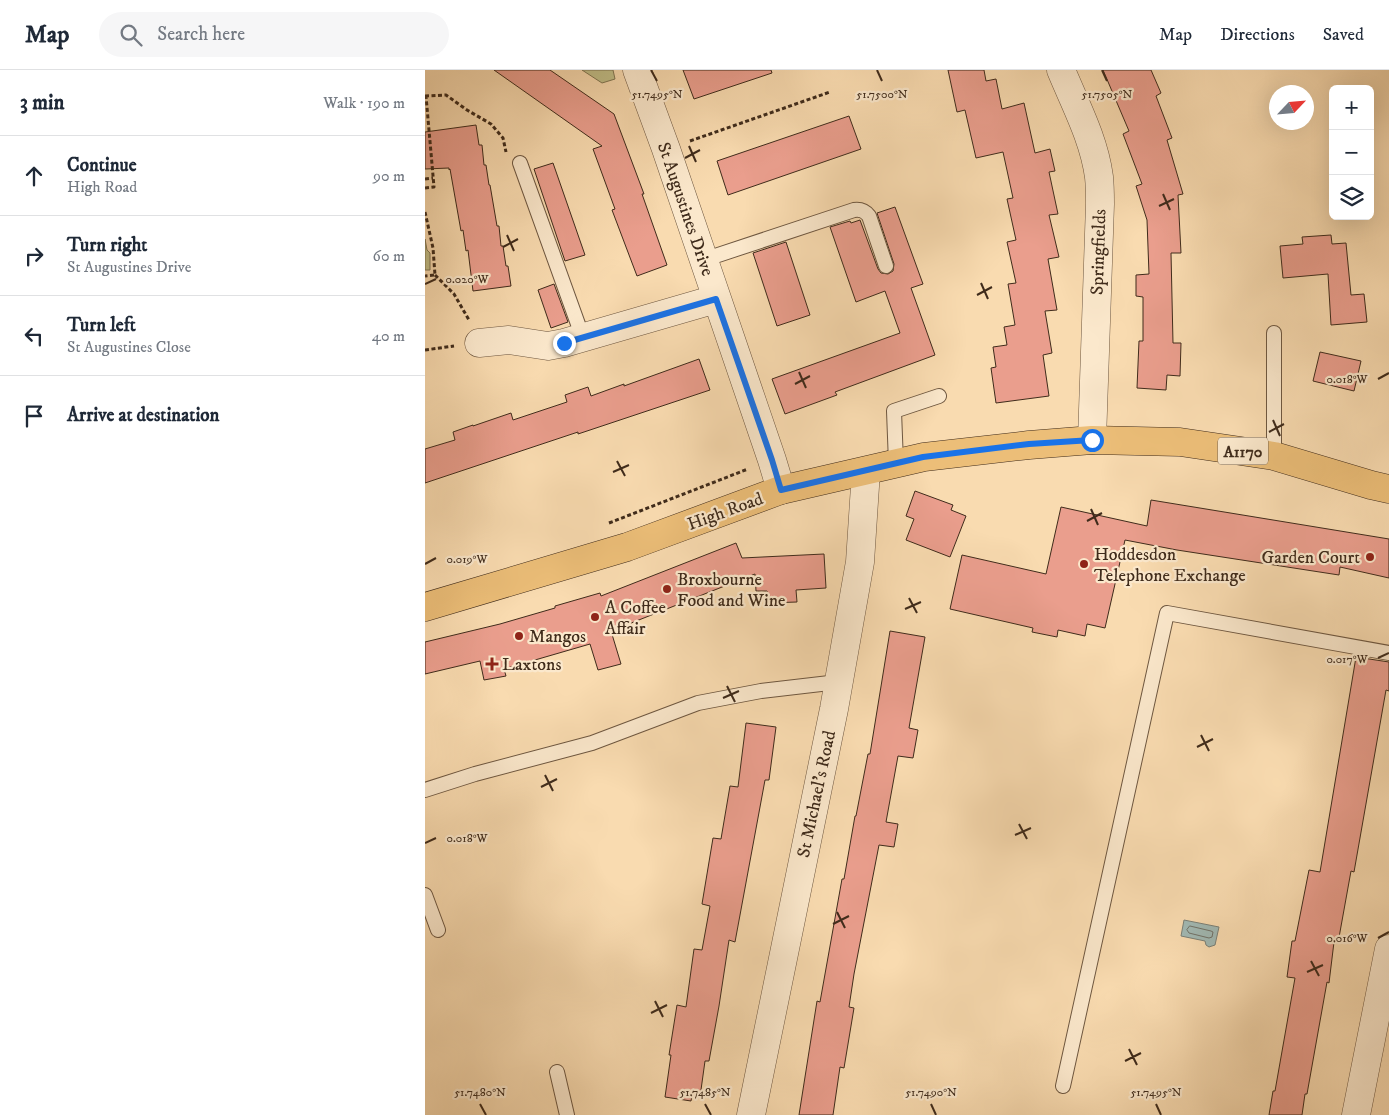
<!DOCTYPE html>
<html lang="en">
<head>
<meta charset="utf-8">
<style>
  body { margin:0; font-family:"IM FELL DW Pica",serif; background:#f6f6f7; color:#1f2937 }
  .controls { position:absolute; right:15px; top:15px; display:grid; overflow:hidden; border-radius:8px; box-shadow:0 5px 20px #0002 }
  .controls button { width:45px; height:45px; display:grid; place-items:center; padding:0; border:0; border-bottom:1px solid #e0e1e3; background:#fff; color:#1f2937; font:25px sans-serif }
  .compass { position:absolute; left:844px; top:15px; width:45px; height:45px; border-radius:50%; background:#fff; box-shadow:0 5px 20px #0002; rotate:64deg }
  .stop { position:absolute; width:15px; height:15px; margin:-11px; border:4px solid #1a73e8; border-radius:50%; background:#fff }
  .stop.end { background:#1a73e8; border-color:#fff; box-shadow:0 1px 5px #0008 }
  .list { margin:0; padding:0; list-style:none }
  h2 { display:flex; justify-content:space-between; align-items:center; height:65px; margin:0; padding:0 20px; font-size:21px }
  h2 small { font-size:16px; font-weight:400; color:#747a83 }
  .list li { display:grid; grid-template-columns:32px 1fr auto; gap:15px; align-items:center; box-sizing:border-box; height:80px; padding:0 20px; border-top:1px solid #e0e1e3 }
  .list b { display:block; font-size:19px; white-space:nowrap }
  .list p { margin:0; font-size:16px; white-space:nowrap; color:#747a83 }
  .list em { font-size:16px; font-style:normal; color:#747a83 }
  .icon { flex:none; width:28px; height:28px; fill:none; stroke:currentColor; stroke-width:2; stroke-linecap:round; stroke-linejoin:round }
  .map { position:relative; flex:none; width:964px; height:1045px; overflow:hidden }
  header { display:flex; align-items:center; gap:30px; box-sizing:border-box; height:70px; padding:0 25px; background:#fff; border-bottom:1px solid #e0e1e3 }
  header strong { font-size:24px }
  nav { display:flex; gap:28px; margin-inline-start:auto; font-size:18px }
  .search { width:350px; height:45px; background:#f6f6f7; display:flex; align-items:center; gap:12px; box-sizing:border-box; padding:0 18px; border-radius:28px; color:#747a83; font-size:19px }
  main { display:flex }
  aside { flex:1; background:#fff }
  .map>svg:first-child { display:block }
  .green { fill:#c1bf89; stroke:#807552 }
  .water { fill:#a1b9b4; stroke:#7a8077 }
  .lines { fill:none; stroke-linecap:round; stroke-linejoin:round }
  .shore { stroke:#707268; stroke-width:1 }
  .building { fill:#ea9e8d; stroke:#3f2b1b }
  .service-casing { stroke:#6e5740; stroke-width:16 }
  .minor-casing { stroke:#6e5740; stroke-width:29 }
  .primary-casing { stroke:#3f2b1b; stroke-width:29 }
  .path { stroke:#3f2b1b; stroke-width:3; stroke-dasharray:4 2.5; stroke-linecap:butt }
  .service { stroke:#fbe8cc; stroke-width:14 }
  .minor { stroke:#fbe8cc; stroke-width:28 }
  .primary { stroke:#ecbe78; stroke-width:28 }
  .route { stroke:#1a73e8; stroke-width:6 }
  .ticks { fill:none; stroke:#3f2b1b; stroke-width:2 }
  .poi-dot { fill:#8f2418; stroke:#fbe8cc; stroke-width:2 }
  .labels { text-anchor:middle; stroke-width:4.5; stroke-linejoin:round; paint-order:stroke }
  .shield { fill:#fbe8cc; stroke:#776450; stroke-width:1 }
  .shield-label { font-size:16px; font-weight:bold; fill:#3f2b1b }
  .street-label { font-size:18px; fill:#3f2b1b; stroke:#fbe8cc }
  .poi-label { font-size:18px; fill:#3f2b1b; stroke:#fbe8cc; text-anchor:start }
  .ticks-label { font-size:12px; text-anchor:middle; fill:#3f2b1b; stroke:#fbe8cc; stroke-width:4.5; stroke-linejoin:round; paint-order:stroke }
</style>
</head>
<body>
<header>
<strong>Map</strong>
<div class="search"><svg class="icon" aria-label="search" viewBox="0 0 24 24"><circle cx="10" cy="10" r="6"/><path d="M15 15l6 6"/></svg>Search here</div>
<nav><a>Map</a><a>Directions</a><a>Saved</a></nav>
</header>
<main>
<aside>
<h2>3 min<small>Walk · 190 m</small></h2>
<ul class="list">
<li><svg class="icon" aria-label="ahead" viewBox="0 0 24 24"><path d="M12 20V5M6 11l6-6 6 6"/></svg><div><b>Continue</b><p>High Road</p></div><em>90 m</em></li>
<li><svg class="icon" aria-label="right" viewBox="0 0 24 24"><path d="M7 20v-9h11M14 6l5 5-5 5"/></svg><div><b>Turn right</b><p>St Augustines Drive</p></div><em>60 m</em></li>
<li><svg class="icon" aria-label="left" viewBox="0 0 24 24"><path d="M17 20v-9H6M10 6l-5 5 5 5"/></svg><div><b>Turn left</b><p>St Augustines Close</p></div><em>40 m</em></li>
<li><svg class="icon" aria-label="arrive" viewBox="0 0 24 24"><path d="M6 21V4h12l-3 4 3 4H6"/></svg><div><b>Arrive at destination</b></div></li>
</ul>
</aside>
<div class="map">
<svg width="964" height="1045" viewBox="0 0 964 1045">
  <rect width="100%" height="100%" fill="#f9dbb0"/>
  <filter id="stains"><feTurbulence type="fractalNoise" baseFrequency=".004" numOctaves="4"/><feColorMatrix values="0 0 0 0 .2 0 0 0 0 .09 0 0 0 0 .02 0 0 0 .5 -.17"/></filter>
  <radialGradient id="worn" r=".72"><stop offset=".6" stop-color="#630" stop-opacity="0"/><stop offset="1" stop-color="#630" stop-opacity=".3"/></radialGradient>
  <!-- green -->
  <path class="green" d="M157,0H188L190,9L177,13Z
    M0,169L2,180L5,183V200H0Z"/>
  <!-- water -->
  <path class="water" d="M759,850L794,857L790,875L784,877L781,875L780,871L756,866Z"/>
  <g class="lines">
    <!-- shore -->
    <path class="shore" d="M765,856L786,861L788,862L787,867L784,868L764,863L762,860Z"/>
  </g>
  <!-- building -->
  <path class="building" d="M69,0H125L189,44L219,124H217L242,195L212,206L187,140L190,139L168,79L177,76Z
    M258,0H346L347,3L269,29Z
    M523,0H559L561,11L571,9L577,39L599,33L610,83L625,79L630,101L624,102L633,144L624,145L634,187L623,189L632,240L620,241L627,283L618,285L624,326L571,333L566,298L571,297L568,277L582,275L579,257L590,255L583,214L591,213L582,172L591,170L582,129L588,128L578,82L551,88L540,40L532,42Z
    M678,0H726L736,23L731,26L747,68L742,70L758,124L753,125L756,183H746L748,273H756L755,306L742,305L741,320L712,318L714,271H718V227L711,226V205L724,204L722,150L711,116L717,114L698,64L704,61Z
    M424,46L436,79L303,125L292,91Z
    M51,55L54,75H57L59,95H61L64,115H65L72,156H74L76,176H78L81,196H83L86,216L48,221L43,180L41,181L38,160L36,161L25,99L24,100V98L0,99V62Z
    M128,93L160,185L140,191L109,99Z
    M470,137L498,214L486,218L510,285L410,322L412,325L360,344L347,309L475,263L460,221L431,232L405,157L425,151L426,153L435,150L453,199L456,203L463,204L468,201L469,194L452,143Z
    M906,165L907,174L921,173L926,225L939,224L942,252L906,255L903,204L858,208L855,176L878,174L877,167Z
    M361,172L385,245L352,256L328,183Z
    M129,214L143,252L126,258L113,220Z
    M895,282L936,291L929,321L888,311Z
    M274,289L285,320L153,364V362L0,413V379L30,370L28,362L48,355V356L86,343L88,350L142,332L140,325L163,317L166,326L199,314V316Z
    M490,421L528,435L526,440L541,446L525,487L481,470L489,449L481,446Z
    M726,430L964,469V508L915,497L914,505L752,480L700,470L680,558L662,554L660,566L633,560L632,567L607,562L608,558L525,539L537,485L621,504L636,437L722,456Z
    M311,473L317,488L399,484L401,518L371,520L372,532L342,533V521H331L330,504L186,561L196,594L173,600L165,574L79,599L81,606L59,610L55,591L0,604V572L75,554L130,538V536L175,523L176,526Z
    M465,561L500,567L484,658L493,660L488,688L473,686L461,752L473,754L469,777L454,775L429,904L424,937L429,938L419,998L415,997L408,1045H374L392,931L395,932L417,809H419L430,746H431L443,684H445Z
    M931,587L964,592V621L961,620L929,802L926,801L913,873L909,872L904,913L902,912L882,1024H880L877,1045H844L848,1021H850L870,908L862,907L867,871H870L884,800L895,802Z
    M321,653L351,657L344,710H340L310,872L304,870L294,936L284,991H280L275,1027L267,1025L266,1031L240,1027L246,985H244L252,935L261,937L269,879L277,880L285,836L277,834L288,768L296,769L305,716L313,717Z"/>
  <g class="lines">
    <!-- service casing -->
    <g class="service-casing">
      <path id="service" d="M95,93L158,268
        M278,190L429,140C436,139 440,141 444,146L461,196
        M849,263V386
        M471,393L469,341L514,326
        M0,720L50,704L167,673L273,633L336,621L413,612
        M0,825L13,860
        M132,1002L142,1045
        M638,1016L742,543L964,583"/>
    </g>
    <!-- minor casing -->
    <g class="minor-casing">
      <path id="minor" d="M212,0L241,79L347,390L356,420
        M636,0C650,34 669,69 674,107C675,116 675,125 675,134L667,370
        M54,273L84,270L123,276L139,273L291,229
        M326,1045L409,639L435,492L441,401
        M931,1045L964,879"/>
    </g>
    <!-- primary casing -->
    <g class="primary-casing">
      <path id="primary" d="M0,537L202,477L356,420L499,387L604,375L667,370L755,372L849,386L946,415L964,419"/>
    </g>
    <!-- path -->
    <path class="path" d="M0,26L21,25L42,40L66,54L78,68L81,82
      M265,71L405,22
      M0,109L8,108
      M0,118L9,117L1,26
      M0,142L8,178L10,205L0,206
      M10,205L29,224L44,250
      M0,280L29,276
      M184,453L323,399"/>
    <!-- service -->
    <use href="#service" class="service"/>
    <!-- minor -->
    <use href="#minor" class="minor"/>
    <!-- primary -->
    <use href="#primary" class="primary"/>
  </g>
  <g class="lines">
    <!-- route -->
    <path class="route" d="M139,273L291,229L347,390L356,420L498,387L604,374L667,370"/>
  </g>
  <!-- ticks -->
  <path class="ticks" d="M226,0L232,11M452,0L457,11M677,0L682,11M264,76L271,92M260,88L275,80M738,124L745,140M734,136L749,129M82,165L89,181M78,177L93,169M556,213L563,229M0,214L11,209M552,225L567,217M374,302L381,318M953,309L964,303M370,314L385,306M848,350L855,366M844,362L859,354M192,391L200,406M188,402L204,395M666,439L673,455M662,451L677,443M0,494L11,488M484,528L492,543M480,539L496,532M953,588L964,583M302,616L310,632M298,628L314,621M776,665L784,681M772,677L788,669M120,705L128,721M116,717L132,709M594,754L602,769M590,765L606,758M0,773L11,768M412,842L420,858M408,854L424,846M953,868L964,862M886,891L894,906M882,902L898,895M230,931L238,947M226,943L242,935M704,979L712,995M700,991L716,983M55,1034L61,1045M280,1034L286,1045M506,1034L511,1045M731,1034L736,1045"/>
  <!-- markers -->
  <g class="poi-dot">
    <circle cx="945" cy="487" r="5"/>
    <circle cx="659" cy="494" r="5"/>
    <circle cx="242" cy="519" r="5"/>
    <circle cx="170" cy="547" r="5"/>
    <circle cx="94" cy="566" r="5"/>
    <path d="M64.5 586.5h5v5h5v5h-5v5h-5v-5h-5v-5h5z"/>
  </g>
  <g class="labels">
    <!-- shield labels -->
    <rect class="shield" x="793" y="367.5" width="50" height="27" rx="4"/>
    <g class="shield-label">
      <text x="818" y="387">A1170</text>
    </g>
    <!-- street labels -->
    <g class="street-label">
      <text transform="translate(261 139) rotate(71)" y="6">St Augustines Drive</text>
      <text transform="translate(673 182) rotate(-88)" y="6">Springfields</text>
      <text transform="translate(300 441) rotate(-20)" y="6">High Road</text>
      <text transform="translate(391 724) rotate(-78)" y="6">St Michael's Road</text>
    </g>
    <!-- poi labels -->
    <g class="poi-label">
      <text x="669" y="490">Hoddesdon<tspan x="669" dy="21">Telephone Exchange</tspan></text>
      <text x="935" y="493" text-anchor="end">Garden Court</text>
      <text x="252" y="515">Broxbourne<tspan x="252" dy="21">Food and Wine</tspan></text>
      <text x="180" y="543">A Coffee<tspan x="180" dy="21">Affair</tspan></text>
      <text x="104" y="572">Mangos</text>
      <text x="77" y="600">Laxtons</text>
    </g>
  </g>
  <g class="ticks-label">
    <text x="232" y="28">51.7495°N</text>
    <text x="457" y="28">51.7500°N</text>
    <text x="682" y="28">51.7505°N</text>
    <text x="42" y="213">0.020°W</text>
    <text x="922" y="313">0.018°W</text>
    <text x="42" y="493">0.019°W</text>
    <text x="922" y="593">0.017°W</text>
    <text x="42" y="772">0.018°W</text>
    <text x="922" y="872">0.016°W</text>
    <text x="55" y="1026">51.7480°N</text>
    <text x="280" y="1026">51.7485°N</text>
    <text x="506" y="1026">51.7490°N</text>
    <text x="731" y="1026">51.7495°N</text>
  </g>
  <rect width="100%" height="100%" filter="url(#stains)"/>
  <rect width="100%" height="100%" fill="url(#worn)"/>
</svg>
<div class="controls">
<button>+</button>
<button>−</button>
<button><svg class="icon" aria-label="layers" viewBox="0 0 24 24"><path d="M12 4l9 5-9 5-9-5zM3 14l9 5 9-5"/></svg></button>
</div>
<svg class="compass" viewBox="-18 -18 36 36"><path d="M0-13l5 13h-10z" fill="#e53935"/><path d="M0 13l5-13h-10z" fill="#747a83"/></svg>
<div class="stop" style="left:667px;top:370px"></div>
<div class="stop end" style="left:139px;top:273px"></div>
</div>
</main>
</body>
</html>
